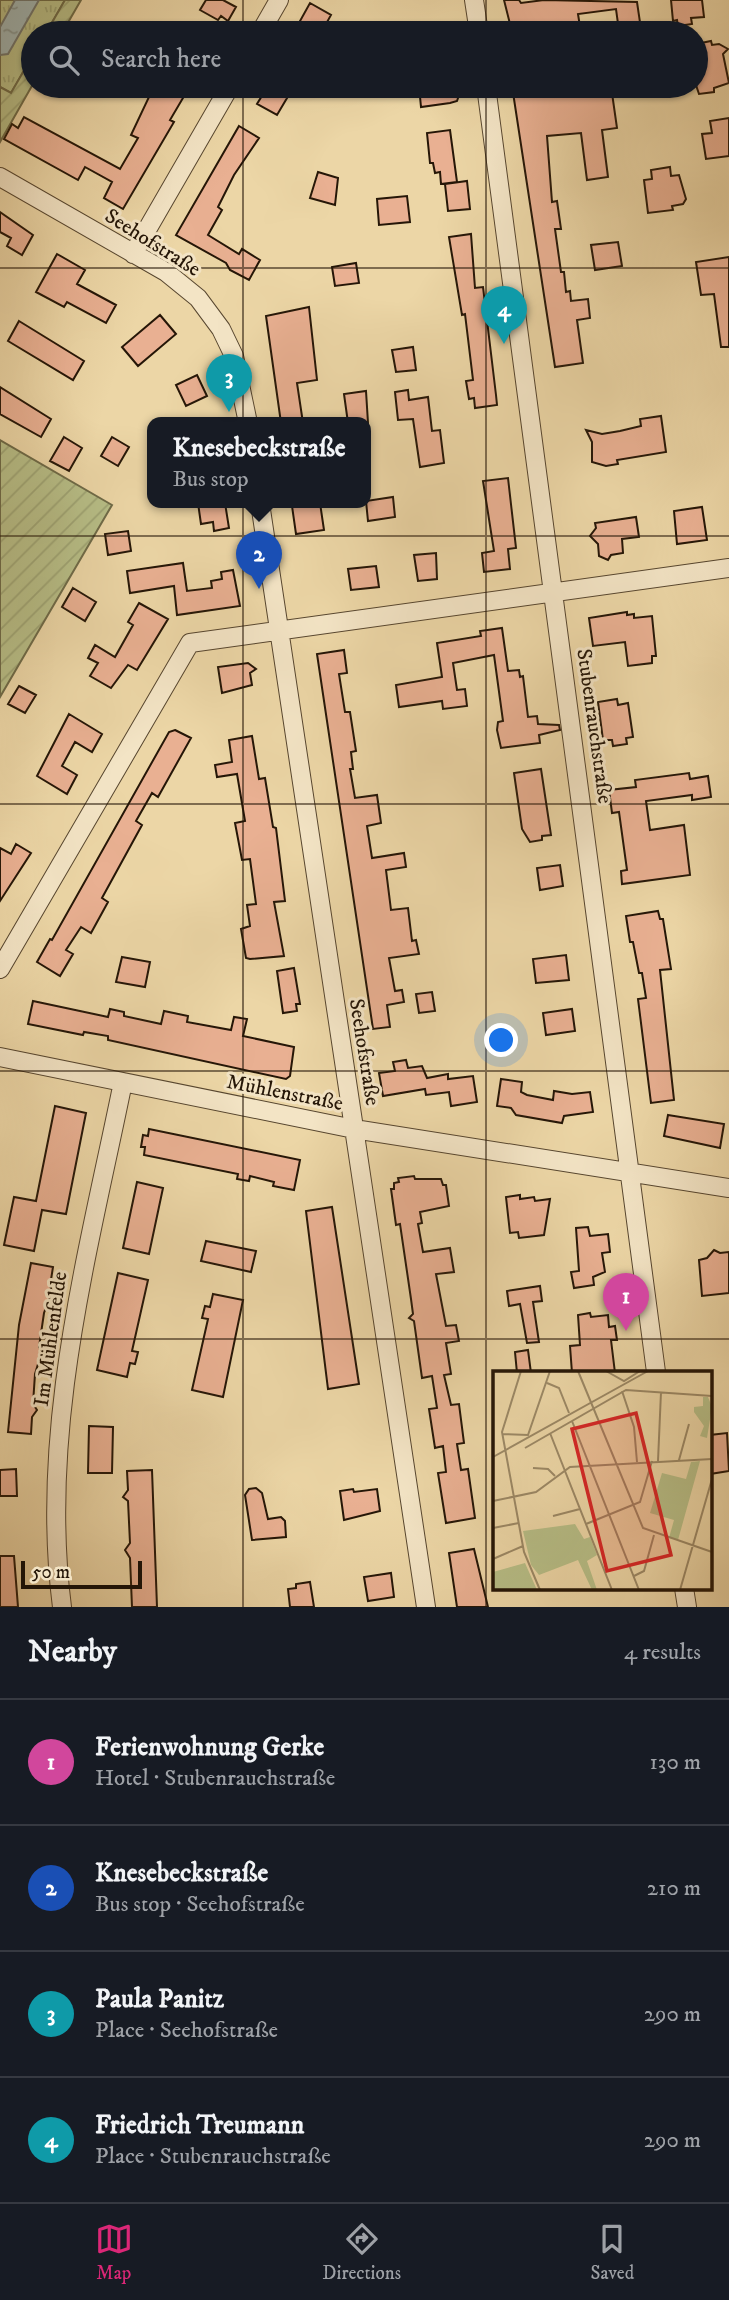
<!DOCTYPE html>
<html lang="en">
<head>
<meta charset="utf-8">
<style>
  body { margin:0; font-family:"IM FELL DW Pica",serif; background:#20242c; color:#f1f3f6 }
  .scale { position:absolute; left:21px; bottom:18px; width:121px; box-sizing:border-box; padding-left:7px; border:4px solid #251607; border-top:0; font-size:19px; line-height:24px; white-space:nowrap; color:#251607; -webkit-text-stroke:5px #f3e4c5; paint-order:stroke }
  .you { position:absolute; left:502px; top:1041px; width:24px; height:24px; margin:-18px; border:5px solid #fff; border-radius:50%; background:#1a73e8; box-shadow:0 0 0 10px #1a73e833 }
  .badge { display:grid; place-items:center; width:46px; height:46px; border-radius:50%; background:#db2777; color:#fff; font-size:23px; font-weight:700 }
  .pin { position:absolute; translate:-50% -58px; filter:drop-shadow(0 2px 4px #0008) }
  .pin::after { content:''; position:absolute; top:37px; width:24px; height:21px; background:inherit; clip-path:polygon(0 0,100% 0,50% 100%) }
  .popup { position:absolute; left:147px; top:417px; width:224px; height:91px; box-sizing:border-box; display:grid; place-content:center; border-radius:14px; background:#171b24; filter:drop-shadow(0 2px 5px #0005); font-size:23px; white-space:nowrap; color:#9ea1a6 }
  .popup b { font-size:26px; color:#f1f3f6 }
  .popup::after { content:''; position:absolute; left:50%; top:100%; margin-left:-14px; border:14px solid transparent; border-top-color:#171b24 }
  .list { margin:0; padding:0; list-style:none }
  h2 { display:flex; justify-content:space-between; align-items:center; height:91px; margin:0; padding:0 28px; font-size:30px }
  h2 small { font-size:23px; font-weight:400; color:#9ea1a6 }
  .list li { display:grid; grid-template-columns:46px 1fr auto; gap:21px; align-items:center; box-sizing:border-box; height:126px; padding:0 28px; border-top:2px solid #363941 }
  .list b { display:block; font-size:26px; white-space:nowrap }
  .list p { margin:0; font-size:23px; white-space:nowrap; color:#9ea1a6 }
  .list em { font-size:23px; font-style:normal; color:#9ea1a6 }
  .icon { flex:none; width:38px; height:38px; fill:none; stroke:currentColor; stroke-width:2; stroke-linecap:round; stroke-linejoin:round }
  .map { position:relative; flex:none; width:729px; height:1607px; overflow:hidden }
  .search { position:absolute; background:#171b24; box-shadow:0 2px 5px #0004; left:21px; right:21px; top:21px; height:77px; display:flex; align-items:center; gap:18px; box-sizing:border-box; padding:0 24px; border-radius:38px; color:#9ea1a6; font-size:26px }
  .sheet { height:595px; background:#171b24 }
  nav { display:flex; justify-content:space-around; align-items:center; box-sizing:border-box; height:98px; border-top:2px solid #363941; background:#171b24; font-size:19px; color:#9ea1a6 }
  nav a { display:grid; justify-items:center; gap:4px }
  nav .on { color:#db2777 }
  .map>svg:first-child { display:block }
  .grass { fill:url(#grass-tufts); stroke:#6e6a47; stroke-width:2 }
  .garden { fill:url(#garden-furrows); stroke:#6e6a47; stroke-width:2 }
  .water { fill:url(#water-ripples); stroke:#6f766f; stroke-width:2 }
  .building { fill:#e9b092; stroke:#251607; stroke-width:2 }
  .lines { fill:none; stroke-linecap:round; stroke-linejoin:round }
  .minor-casing { stroke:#57462f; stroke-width:20 }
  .minor { stroke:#f3e4c5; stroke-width:18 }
  .grid { fill:none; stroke:#251607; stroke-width:2; stroke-opacity:0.55 }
  .labels { text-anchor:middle; stroke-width:6; stroke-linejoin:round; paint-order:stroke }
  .street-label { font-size:21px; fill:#251607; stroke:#f3e4c5 }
  .inset-road { fill:none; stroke:#9c8966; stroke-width:2 }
  .view { fill:#d62828; fill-opacity:0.15; stroke:#d62828; stroke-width:3.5 }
  .inset-edge { fill:none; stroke:#251607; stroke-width:3.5 }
</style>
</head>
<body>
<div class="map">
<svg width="729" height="1607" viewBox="0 0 729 1607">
  <defs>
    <pattern id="grass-tufts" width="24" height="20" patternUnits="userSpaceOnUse" patternTransform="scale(1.75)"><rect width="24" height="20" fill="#b7be87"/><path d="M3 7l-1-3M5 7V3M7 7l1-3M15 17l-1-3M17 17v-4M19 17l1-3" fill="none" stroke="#9da373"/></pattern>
    <pattern id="garden-furrows" width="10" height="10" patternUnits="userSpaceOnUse" patternTransform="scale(1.75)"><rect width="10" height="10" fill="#b7be87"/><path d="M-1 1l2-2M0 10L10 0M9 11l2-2" fill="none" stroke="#9da373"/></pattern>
    <pattern id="water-ripples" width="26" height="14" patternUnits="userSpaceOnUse" patternTransform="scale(1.75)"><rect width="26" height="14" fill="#a0b6b4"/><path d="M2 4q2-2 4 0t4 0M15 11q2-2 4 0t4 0" fill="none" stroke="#829390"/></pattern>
  </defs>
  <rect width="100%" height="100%" fill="#ecd6a6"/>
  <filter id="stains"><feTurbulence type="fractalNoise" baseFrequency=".00286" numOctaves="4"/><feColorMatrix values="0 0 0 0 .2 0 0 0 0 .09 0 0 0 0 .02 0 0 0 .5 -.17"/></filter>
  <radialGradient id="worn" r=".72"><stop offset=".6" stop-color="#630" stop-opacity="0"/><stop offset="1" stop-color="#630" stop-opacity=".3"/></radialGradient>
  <!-- grass -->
  <path class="grass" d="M0,0H65L46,33H33V55L11,93L0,87Z"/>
  <!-- garden -->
  <path class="garden" d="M65,0H81L62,33H46Z
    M33,55V84L0,142V87L11,93Z
    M0,440L112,505L0,697Z"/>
  <!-- water -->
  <path class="water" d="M15,0H39L8,54L0,55V27Z"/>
  <!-- building -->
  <path class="building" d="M206,0H223L236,7L228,21L221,16L218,20L200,10Z
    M504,0H519L521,3L544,0L637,2L641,29L619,31L616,9L578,14L581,33H566L565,25L512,32Z
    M671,0H702L704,17L691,18L692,24L678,26L677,20L673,21Z
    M310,3L331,15L321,33H313L302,27L304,23L300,21Z
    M711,41L712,45L719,44L728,49L723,54L729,83L714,88V92L699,94L696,85V44Z
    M130,86H190L170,120L174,122L123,209L104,198L112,182L85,167L78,180L4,139L12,124L18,128L24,117L120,169L138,138L131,135L149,97Z
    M268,86H276L279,93L287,98L277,115L257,104Z
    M419,86H454L459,95L457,101L450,103L421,107Z
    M512,86H611L617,128L602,130L608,177L587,180L581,133L547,136L552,202L557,201L561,229H555L561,272H564L566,292L570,291L571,301L588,299L590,318L577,320L583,363L555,367Z
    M729,118V156L706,159L702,134L712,133L710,121Z
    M239,126L259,138L234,175L218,207L222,210L208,235L239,254L242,249L260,260L249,280L230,270L226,263L176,235Z
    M450,130L457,182L441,184L440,172L435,173L433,163H430L427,133Z
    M670,167L671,176L679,175L686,199L683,204L672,206L673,210L648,213L644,180L652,179L651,170Z
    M318,172L338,178L335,205L310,198Z
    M467,181L470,209L448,211L445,184Z
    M407,196L410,222L379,225L377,199Z
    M0,212L33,235L22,255L7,246L11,238L0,232Z
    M471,234L475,288L483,287L496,395L497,405L475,408L474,398L469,399L466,381L473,380L465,314L462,315L449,237Z
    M618,242L622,266L595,270L591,245Z
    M57,254L85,270L77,284L116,305L106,323L67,302L64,307L36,292Z
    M729,257V347H721L714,294L701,295L696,262Z
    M356,263L359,283L335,286L332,267Z
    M309,307L317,380L297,383L303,423H281L266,316Z
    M160,315L176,334L138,366L122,347Z
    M19,321L84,361L73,380L8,341Z
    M413,347L416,370L396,372L392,350Z
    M197,375L207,396L186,406L176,385Z
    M0,387L51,419L41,437L0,414Z
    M408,390L409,400L428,397L432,431L440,430L444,463L420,467L413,419L398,420L395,392Z
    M366,391L368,423H348L344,394Z
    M661,416L666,452L617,460L618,464L606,466L592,462V442L586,430L602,434L620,431L641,426L640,419Z
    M64,437L82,448L69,471L50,461Z
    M112,437L129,447L118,466L101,456Z
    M508,478L516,548L508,549L510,569L484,572L482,553L494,551L483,481Z
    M393,497L395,517L368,521L366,501Z
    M198,503H225L229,528L214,531L213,522L201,524Z
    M320,503L324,530L296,534L292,506Z
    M702,507L707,540L677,544L674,511Z
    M636,517L639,537L622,539L623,553L611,555L608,560L599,556L598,544L590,536L596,528L595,523Z
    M128,531L131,551L108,555L105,534Z
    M436,553L437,579L418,581L414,555Z
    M183,563L187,591L212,588L211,581L222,579L221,572L233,570L240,606L177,615L174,586L130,593L127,571Z
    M376,566L379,587L351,590L348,569Z
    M73,588L96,602L85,621L62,607Z
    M139,603L168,619L137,670L128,665L111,688L90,676L98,663L88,658L95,645L115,657L133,625L128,622Z
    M627,612V615L634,614V618L652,616L656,656H652V663L628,666L625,642L593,646L589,618Z
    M502,628L508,671L519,670L520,677L523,676L528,717L537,716L538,724L559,725L560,730L539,735L540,743L501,748L497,730L498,722L503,721L494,655L453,663L457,690L465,689L467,706L443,709L442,701L399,707L396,685L442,677L437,643L481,636L480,631Z
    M344,650L347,673L339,674L345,712H350L356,751L351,752L353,769H350L355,798L377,795L381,823L367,826L372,858L404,853L406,867L386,870L391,910L408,908L412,941L416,940L419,954L389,958L395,991L402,990L404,1002L387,1005L390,1027L373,1029L317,654Z
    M248,663L256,669L250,673L252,685L222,693L218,667Z
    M19,686L36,695L25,713L8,704Z
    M617,699L618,705L628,703L633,737L626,738L627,744L613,746L612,740H603L598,702Z
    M69,714L102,734L92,752L75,742L62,766L77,775L67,794L37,776Z
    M175,730L191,738L158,797L152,793L136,821L142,825L102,898L108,902L91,933L81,927L66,950L73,954L60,976L37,962L50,939L52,940L169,732Z
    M252,736L259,779L265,778L273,827L276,828L285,901L274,902L284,956L250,959L246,958L241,929L250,926L247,905L256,904L250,859L242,860L235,823L245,821L237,774L217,777L215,765L232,762L229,740Z
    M541,769L551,835L542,836V840L530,842L522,829L514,773Z
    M689,773L690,779L708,776L711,797L692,800V795L646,801L650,830L684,825L690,875L622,884L621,871L627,870L619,812L612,813L609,790L636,787L635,780Z
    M16,844L31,853L0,901V848L11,854Z
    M560,865L563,886L540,890L537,868Z
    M658,911L660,919H663L671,969L660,970L674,1100L651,1103L638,999L646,998L642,973H639L633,942H630L626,916Z
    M566,955L569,980L536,983L533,959Z
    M122,957L150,962L145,987L116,982Z
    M294,968L300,1004H296L297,1011L283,1013L277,971Z
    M432,992L435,1011L419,1013L416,994Z
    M33,1001L108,1017L110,1009L124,1012V1016L161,1024L164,1011L188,1016L187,1022L231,1030L234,1017L247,1019L243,1036L294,1047L290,1076L286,1079L108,1040V1036L84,1032L83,1035L28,1024Z
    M572,1009L575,1031L546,1035L543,1013Z
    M406,1060L408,1068L422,1066L427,1078L448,1074V1079L473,1076L477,1102L451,1106L449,1092L426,1095L425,1089L383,1096L379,1073L395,1071L393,1062Z
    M501,1079L522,1082L521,1092L527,1095L553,1100L554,1091L572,1094L590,1092L593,1112L564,1116L562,1123L516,1115L511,1108L497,1106Z
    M55,1106L86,1113L66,1214L42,1210L34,1251L4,1245L14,1197L36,1201Z
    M668,1115L724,1124L720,1148L664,1136Z
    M149,1129L300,1160L294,1190L273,1186L274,1182L250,1176L249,1181L237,1179L238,1174L144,1155L145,1147H141L143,1135L148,1136Z
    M414,1176L415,1179H441L443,1185H446L449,1206L420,1212L422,1223L418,1224L423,1252L450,1248L454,1272L436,1274L446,1326L456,1325L459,1341L446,1343L451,1374L444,1375L451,1405L459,1404L464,1443L457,1444L461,1470L468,1469L475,1518L446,1523L438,1473L446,1472L443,1446L435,1448L429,1409L437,1408L432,1376L422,1378L414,1321L409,1318L413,1314L411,1299L400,1224L396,1225L391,1189H394V1183L399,1182L398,1178Z
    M137,1182L163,1188L149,1254L123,1248Z
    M520,1195V1199L534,1197L535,1201L550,1199L544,1235L519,1238L518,1232L510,1233L506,1197Z
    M332,1207L359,1384L328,1389L306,1211Z
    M588,1227L590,1236L608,1234L610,1252L602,1253L605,1272L593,1277L594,1285L574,1288L571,1272L579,1271L576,1228Z
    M206,1241L256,1251L251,1272L201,1261Z
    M714,1250L720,1253L729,1252V1293L702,1296L699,1260L707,1258Z
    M31,1263L53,1267L50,1286L52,1291L44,1313L39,1347L42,1351L35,1374L33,1404L37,1410L32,1417L31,1434L8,1432L19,1325Z
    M118,1273L148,1280L132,1351L138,1352L135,1364L130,1363L127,1377L97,1370Z
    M540,1286L542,1301L533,1302L539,1342L527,1343L520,1304L509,1306L507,1291Z
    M213,1294L243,1300L223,1397L192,1390L208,1319L202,1318L205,1306L210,1307Z
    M590,1313L591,1317L608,1315L609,1327L615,1326L617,1340H611L615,1373H572L570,1346L580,1345L578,1315Z
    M528,1350L531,1373H517L515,1352Z
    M89,1426L113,1427L112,1473H88Z
    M727,1433L729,1471L710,1474V1435Z
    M16,1469L17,1496H0V1470Z
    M152,1470L157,1607H132L130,1558L125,1550L130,1543L128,1501L123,1497L128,1490L127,1471Z
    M256,1488L262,1493L268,1519L281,1517L285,1521L286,1537L252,1540L245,1495L249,1489Z
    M353,1489L354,1492L377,1489L380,1511L344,1520L340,1491Z
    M474,1549L488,1607H457L449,1553Z
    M0,1556H14L18,1607H0Z
    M391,1573L394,1597L368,1601L364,1577Z
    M310,1582L314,1607H290L288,1589L296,1588V1584Z"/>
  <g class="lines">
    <!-- minor casing -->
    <g class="minor-casing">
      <path id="minor" d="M474,0L479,33
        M260,33L279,0
        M486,86L656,1372
        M0,177L166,272L198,298L221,329L234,356L248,423
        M133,254L230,86
        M260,503L426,1607
        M0,969L190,643L729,568
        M0,1057L354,1129L729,1188
        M684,1588L687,1607
        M62,1607C39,1430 88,1254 123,1082"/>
    </g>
    <!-- minor -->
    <use href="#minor" class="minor"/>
  </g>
  <!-- grid -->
  <path class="grid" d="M243,0V33M486,0V33M243,86V1607M486,86V1607M0,268H729M0,536H729M0,804H729M0,1071H729M0,1339H729"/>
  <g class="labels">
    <!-- street labels -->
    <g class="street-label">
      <text transform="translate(153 242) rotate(32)" y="7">Seehofstraße</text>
      <text transform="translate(595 726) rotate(82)" y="7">Stubenrauchstraße</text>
      <text transform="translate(365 1052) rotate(81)" y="7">Seehofstraße</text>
      <text transform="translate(285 1092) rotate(11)" y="7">Mühlenstraße</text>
      <text transform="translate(50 1339) rotate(-82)" y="7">Im Mühlenfelde</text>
    </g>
  </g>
  <!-- overview -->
  <g transform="translate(493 1371)">
    <rect width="219" height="219" fill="#ecd6a6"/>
    <path d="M210,26H215L219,36L214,67L207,65L211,55L201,41V36L210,35ZM82,153L91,168L97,166L104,184L94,190L104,219H99L85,189L46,204L38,194L30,160ZM32,192L44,219H0V201Z" fill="#b7be87"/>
    <path d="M207,90L185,169L176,167L181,149L157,142L169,102L193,108L198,91Z" fill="#b7be87"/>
    <path class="inset-road" d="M28,0L9,61L31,181L47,219M85,0L150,157L219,181M113,0L131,10L147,0M54,12L66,17L76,42M129,20L141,56L144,91M79,50L146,219M57,62L119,219M10,63L35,64L57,0M32,77L133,19L219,25M0,86L155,0M186,89L196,53M165,90L168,21M40,97L55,98L62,105M0,130L43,121L77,96L219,88M60,145L87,138M93,153L147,131L159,90M0,157L26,152M0,188L30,175M141,205L151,200L161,164M187,219L219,108"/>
    <path class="view" d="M143,42L178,184L114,200L79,58Z"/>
    <rect width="219" height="219" class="inset-edge"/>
  </g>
  <rect width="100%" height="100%" filter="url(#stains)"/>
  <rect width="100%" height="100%" fill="url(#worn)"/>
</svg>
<div class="scale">50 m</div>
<div class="you"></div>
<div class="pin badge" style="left:626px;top:1331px;background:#d1479c">1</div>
<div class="pin badge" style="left:259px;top:589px;background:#1a4fb4">2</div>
<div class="popup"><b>Knesebeckstraße</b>Bus stop</div>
<div class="pin badge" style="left:229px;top:412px;background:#0f9aa8">3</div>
<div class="pin badge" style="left:504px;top:344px;background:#0f9aa8">4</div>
<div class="search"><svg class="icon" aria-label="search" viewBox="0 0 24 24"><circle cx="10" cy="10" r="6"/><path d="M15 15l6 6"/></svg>Search here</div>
</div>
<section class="sheet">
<h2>Nearby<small>4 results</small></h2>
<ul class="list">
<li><span class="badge" style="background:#d1479c">1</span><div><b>Ferienwohnung Gerke</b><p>Hotel · Stubenrauchstraße</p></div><em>130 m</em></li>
<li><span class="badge" style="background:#1a4fb4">2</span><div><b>Knesebeckstraße</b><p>Bus stop · Seehofstraße</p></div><em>210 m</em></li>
<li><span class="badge" style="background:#0f9aa8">3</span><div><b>Paula Panitz</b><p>Place · Seehofstraße</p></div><em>290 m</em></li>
<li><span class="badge" style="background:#0f9aa8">4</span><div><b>Friedrich Treumann</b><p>Place · Stubenrauchstraße</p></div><em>290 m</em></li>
</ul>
</section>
<nav>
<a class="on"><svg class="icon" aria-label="map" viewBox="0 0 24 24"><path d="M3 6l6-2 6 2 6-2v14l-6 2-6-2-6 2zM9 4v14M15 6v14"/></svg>Map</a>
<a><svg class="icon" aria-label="directions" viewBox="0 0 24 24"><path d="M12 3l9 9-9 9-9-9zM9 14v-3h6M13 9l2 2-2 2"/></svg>Directions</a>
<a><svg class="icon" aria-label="saved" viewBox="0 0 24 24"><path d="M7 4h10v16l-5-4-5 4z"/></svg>Saved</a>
</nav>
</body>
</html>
